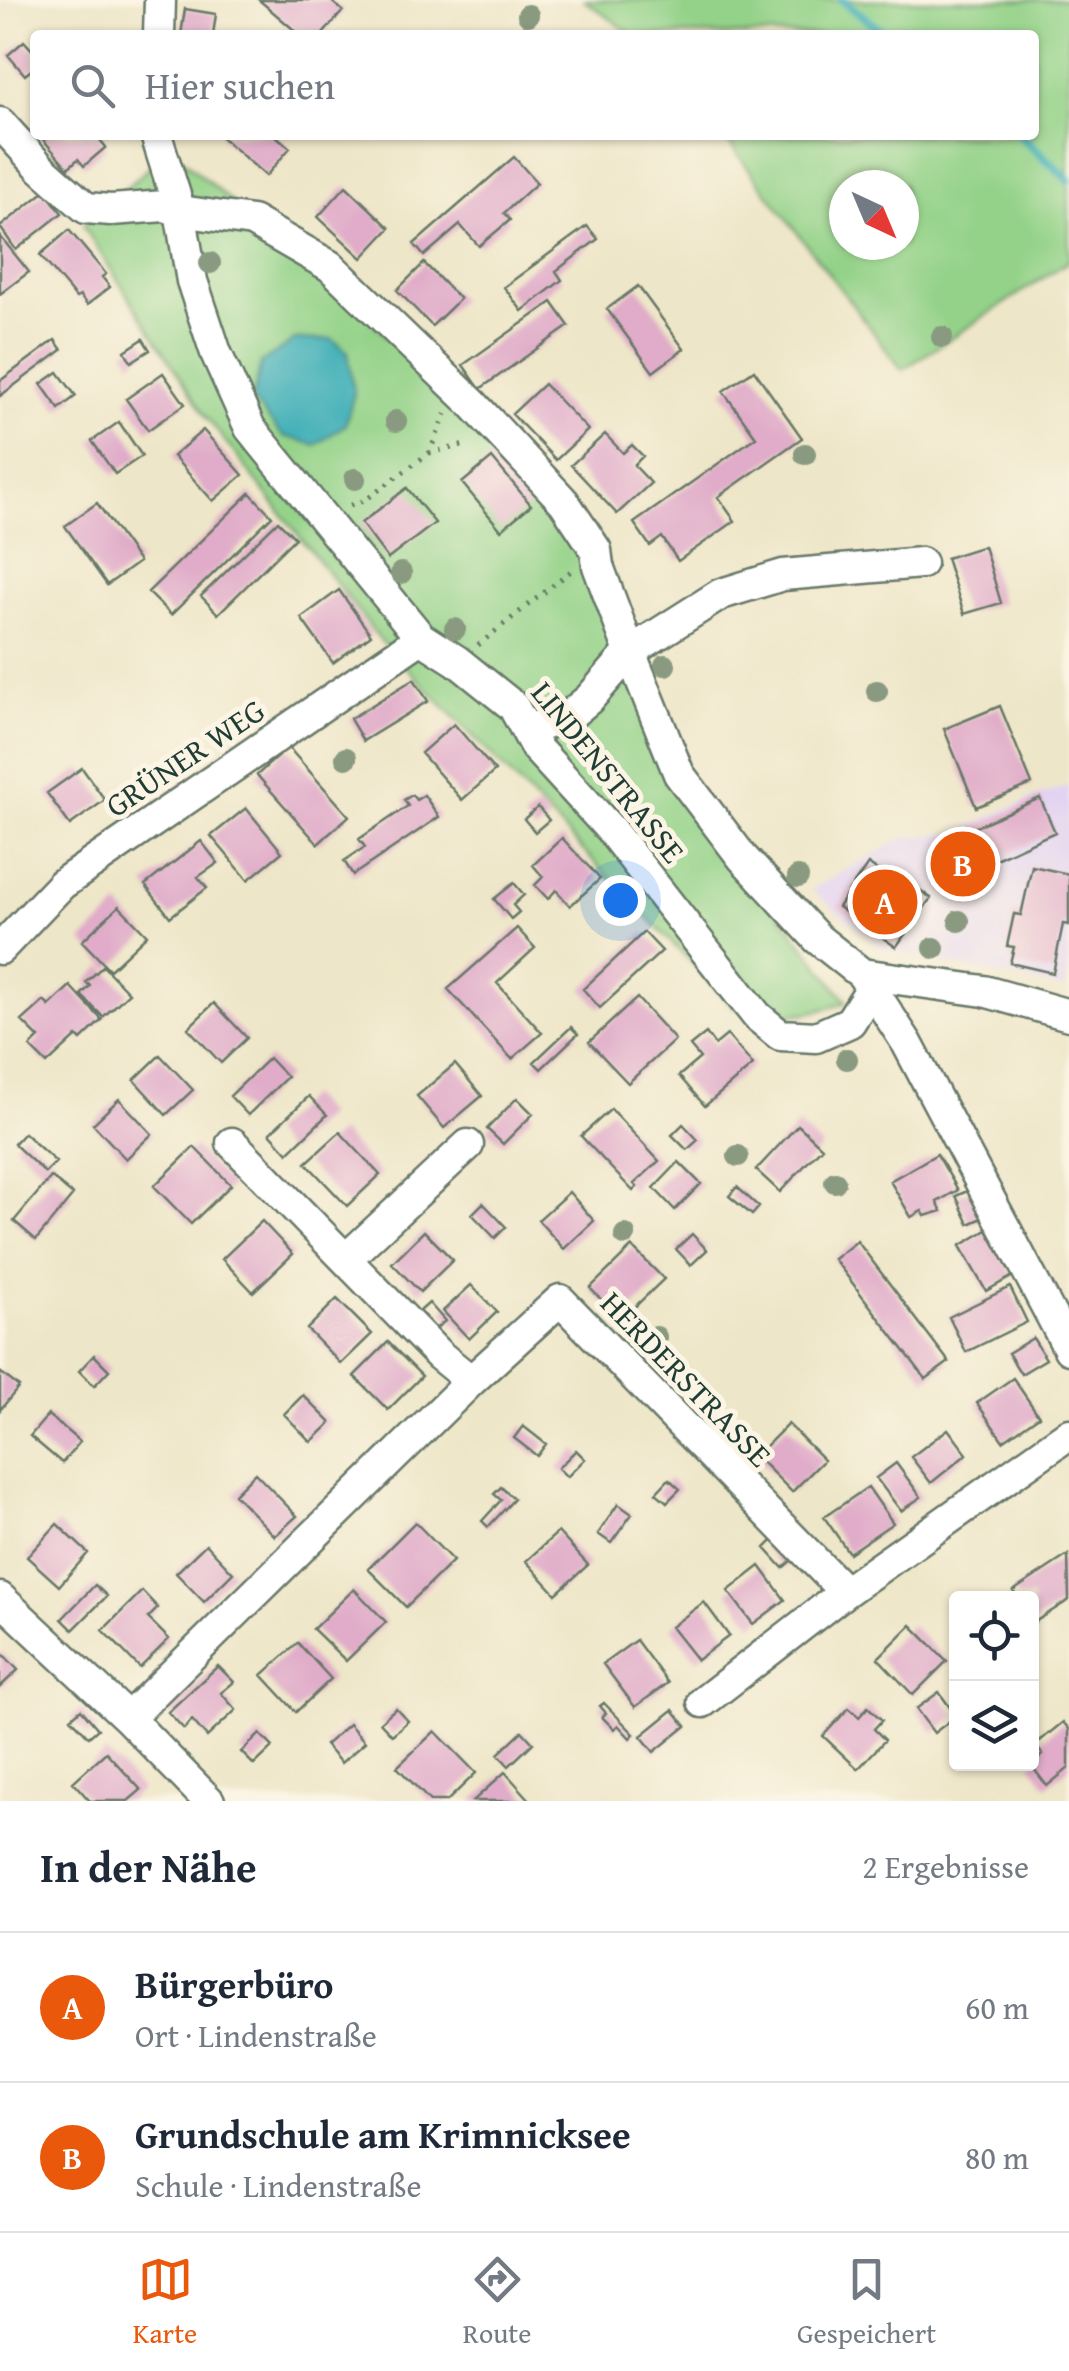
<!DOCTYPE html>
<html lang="de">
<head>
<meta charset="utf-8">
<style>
  body { margin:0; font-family:"Gentium Book Plus",serif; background:#f2f2f3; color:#1f2937 }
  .controls { position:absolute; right:30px; bottom:30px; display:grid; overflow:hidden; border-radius:10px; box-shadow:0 2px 8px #0004 }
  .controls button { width:90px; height:90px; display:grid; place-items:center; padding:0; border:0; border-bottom:2px solid #e0e1e3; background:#fff; color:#1f2937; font:50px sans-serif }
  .compass { position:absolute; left:829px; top:170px; width:90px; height:90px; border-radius:50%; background:#fff; box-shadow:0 2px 8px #0004; rotate:136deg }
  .you { position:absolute; left:620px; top:900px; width:35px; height:35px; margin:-25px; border:8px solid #fff; border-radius:50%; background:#1a73e8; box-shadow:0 0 0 15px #1a73e833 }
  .badge { display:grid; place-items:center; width:65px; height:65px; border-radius:50%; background:#ea580c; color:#fff; font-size:32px; font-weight:700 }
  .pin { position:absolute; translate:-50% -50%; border:5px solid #fff; box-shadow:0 2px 10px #0006 }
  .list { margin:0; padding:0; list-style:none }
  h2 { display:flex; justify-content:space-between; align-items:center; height:130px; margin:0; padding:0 40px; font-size:42px }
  h2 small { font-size:32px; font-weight:400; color:#747a83 }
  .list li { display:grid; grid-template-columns:65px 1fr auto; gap:30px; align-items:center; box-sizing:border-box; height:150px; padding:0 40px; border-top:2px solid #e0e1e3 }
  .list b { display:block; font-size:38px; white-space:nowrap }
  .list p { margin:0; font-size:32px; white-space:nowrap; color:#747a83 }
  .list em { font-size:32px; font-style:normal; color:#747a83 }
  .icon { flex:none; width:55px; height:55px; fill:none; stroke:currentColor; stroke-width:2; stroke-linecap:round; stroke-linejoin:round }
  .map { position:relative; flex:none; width:1069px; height:1801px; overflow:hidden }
  .search { position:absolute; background:#fff; box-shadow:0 2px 8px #0004; left:30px; right:30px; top:30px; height:110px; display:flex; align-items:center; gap:25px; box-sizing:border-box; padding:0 35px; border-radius:10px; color:#747a83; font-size:38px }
  .sheet { height:430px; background:#fff }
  nav { display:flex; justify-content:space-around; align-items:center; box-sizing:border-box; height:140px; border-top:2px solid #e0e1e3; background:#fff; font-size:28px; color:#747a83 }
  nav a { display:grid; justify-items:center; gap:5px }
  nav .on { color:#ea580c }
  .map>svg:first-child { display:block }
  .built { fill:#e3d3f2 }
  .green { fill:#93d288; stroke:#59885e; stroke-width:2.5; fill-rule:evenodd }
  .water { fill:#3eafb7; stroke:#2e7676; stroke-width:2.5 }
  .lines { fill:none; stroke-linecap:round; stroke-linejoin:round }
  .stream { stroke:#3eafb7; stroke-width:9 }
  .building { fill:#e0acc9 }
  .minor-casing { stroke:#677868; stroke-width:35 }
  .path { stroke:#677868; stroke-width:5; stroke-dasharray:2.5 8; stroke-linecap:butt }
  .minor { stroke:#fff; stroke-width:30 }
  .tree { fill:#899a80 }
  .labels { text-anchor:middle; stroke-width:10; stroke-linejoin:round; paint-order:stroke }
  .street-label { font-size:32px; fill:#1f3d34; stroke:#fcf5e5 }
</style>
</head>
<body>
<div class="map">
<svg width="1069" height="1801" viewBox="0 0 1069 1801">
  <rect width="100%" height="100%" fill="#fcf5e5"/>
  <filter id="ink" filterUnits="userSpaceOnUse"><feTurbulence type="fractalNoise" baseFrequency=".01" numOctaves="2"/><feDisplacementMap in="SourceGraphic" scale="20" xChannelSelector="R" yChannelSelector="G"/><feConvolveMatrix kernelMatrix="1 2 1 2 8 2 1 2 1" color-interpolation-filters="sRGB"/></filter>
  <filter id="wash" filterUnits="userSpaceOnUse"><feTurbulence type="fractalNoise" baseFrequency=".0048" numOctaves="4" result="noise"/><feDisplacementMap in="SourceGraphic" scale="40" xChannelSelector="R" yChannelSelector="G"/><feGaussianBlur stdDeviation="2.25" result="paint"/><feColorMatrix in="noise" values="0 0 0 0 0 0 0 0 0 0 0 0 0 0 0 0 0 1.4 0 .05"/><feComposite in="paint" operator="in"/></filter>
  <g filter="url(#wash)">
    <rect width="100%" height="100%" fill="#eee6c8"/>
    <!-- built -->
    <path class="built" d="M1069,786V970L1064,989L883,949L811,890L903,838L953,833L1040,795Z"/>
    <!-- green -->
    <path class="green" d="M584,0H1069V261L902,370L723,135H1034V35H633ZM844,185H904V245H844Z
      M170,149L309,268L334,283L582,537L672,774L847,1002C802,1018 779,1018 734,1007L382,642L207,418L83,226Z"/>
    <!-- water -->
    <path class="water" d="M332,339L348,352L354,394L345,425L316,445L283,436L252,400L261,363L295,340Z"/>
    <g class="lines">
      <!-- stream -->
      <path class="stream" d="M842,0L887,35
        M1020,135L1069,180"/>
    </g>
    <g id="blocks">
      <!-- building -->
      <path class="building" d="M259,0H330L343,11L322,35H300Z
        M185,9L216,14L213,35H181Z
        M24,41L35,53V67L25,75L8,55Z
        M39,135H106L100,140L106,147L84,166L78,159L68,168Z
        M219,135H275L290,148L266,176Z
        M514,157L537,183L504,213L510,220L479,246L460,225L424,256L414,244Z
        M346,186L390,228L362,258L318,217Z
        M45,191L62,213L16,250L0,227Z
        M587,226L598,239L556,271L562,280L522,311L504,287Z
        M69,230L106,274L102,277L110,287L87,305L80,296L76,298L40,255Z
        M0,236L29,272L0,294Z
        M424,263L460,299L432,326L397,290Z
        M638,286L684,349L653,372L607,309Z
        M552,302L569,326L480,389L463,365Z
        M143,339L150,350L131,362L125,351Z
        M55,340L62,350L0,396V381Z
        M754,370L802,438L718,497L735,521L678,561L662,537L650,546L634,523L756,437L723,391Z
        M58,372L76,396L59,409L41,384Z
        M163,373L185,404L148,430L126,399Z
        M544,384L588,430L556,460L512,414Z
        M119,422L142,456L115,474L92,441Z
        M203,430L243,475L213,501L173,456Z
        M605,434L623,453L632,445L643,456L634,465L651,483L617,514L571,465Z
        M492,458L531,505L501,530L462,483Z
        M407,488L435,523L388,559L361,523Z
        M250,493L272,516L171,615L148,592Z
        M97,503L139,562L107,585L65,526Z
        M278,521L295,538L218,614L201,596Z
        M984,546L1001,603L964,614L946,558Z
        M339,590L371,635L333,663L301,618Z
        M414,679L428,701L363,741L350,719Z
        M1000,706L1032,784L976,807L944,729Z
        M454,724L495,771L462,800L421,753Z
        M288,747L349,816L318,844L257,775Z
        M82,768L105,800L70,825L47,793Z
        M412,795L416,800L424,795L439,817L353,875L344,861L365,847L359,839L408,806L404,800Z
        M1040,798L1055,832L971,870L955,836Z
        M538,807L549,820L535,832L524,819Z
        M246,808L282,852L248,880L211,836Z
        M562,838L600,879L570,906L556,890L548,899L535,885L543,877L533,865Z
        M201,841L218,863L198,877L207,888L170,917L145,885Z
        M868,864L905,890L910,883L931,898L896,947L838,907Z
        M1032,866L1069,874V925L1063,924L1053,973L1010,963L1014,947L1007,946L1014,914L1021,915Z
        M514,883L524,895L513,905L519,912L511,919L494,899Z
        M119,906L147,935L110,970L82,941Z
        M517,928L535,948L497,983L542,1033L512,1059L448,989Z
        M644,932L662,951L600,1008L583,989Z
        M103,966L129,993L103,1017L81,995L90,986L86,982Z
        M70,986L102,1020L81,1040L77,1036L47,1064L30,1047L39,1038L22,1021L44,1001L49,1006Z
        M637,998L675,1040L628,1083L589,1042Z
        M214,1003L247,1038L221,1063L188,1028Z
        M571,1027L578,1034L541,1069L534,1062Z
        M706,1033L715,1045L727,1035L753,1065L705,1106L679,1076L700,1058L690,1046Z
        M160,1055L193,1090L166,1115L134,1080Z
        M269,1058L287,1077L248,1115L230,1096Z
        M455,1064L482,1096L444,1128L417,1096Z
        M309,1096L327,1115L288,1153L270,1133Z
        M517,1098L533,1114L503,1144L487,1129Z
        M119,1099L152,1134L126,1159L93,1124Z
        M611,1109L659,1161L634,1184L637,1187L633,1191L581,1136Z
        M683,1124L698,1140L687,1150L672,1135Z
        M798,1125L822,1147L780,1192L756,1170Z
        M340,1132L380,1175L347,1206L306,1163Z
        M24,1133L56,1162L45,1173L14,1144Z
        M194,1147L231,1185L191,1224L154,1186Z
        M937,1154L958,1190L937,1202L942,1211L925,1216L922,1211L911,1217L890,1181Z
        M679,1162L701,1184L675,1210L654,1188Z
        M51,1177L73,1195L36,1240L14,1221Z
        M737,1187L759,1207L752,1215L729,1196Z
        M974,1188L987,1216L969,1224L956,1196Z
        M569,1192L594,1221L564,1249L538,1220Z
        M483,1203L506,1227L495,1238L472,1214Z
        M262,1221L293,1254L253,1292L222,1259Z
        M987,1230L1013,1276L986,1291L960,1246Z
        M424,1231L453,1260L420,1292L392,1263Z
        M692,1234L707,1250L691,1265L676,1249Z
        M857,1241L949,1362L926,1379L834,1259Z
        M632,1247L664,1279L621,1320L590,1288Z
        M471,1285L497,1312L469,1339L443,1311Z
        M1010,1287L1027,1322L966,1352L949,1317Z
        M337,1299L372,1334L341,1364L307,1329Z
        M429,1303L445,1321L435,1329L420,1311Z
        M1033,1338L1046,1359L1021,1374L1008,1353Z
        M388,1342L422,1376L388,1410L354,1376Z
        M94,1355L109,1370L94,1386L79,1371Z
        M0,1372L19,1387L0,1410Z
        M1013,1378L1039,1416L1003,1441L977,1403Z
        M303,1395L331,1423L311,1442L284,1414Z
        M48,1415L80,1442L62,1463L30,1436Z
        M788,1424L824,1460L792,1492L756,1456Z
        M523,1426L546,1444L537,1456L514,1438Z
        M948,1429L967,1454L931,1483L911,1457Z
        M576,1450L585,1459L567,1477L558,1468Z
        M896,1463L921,1497L901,1511L876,1478Z
        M255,1473L297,1516L275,1536L234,1494Z
        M669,1479L680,1489L667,1502L656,1493Z
        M501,1487L514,1499L488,1527L482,1521L501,1500L494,1494Z
        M868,1487L893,1523L849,1553L824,1517Z
        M618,1504L632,1514L611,1543L598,1534Z
        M415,1522L453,1561L406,1607L368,1569Z
        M57,1524L88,1553L59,1586L27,1557Z
        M558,1532L588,1565L556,1594L526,1561Z
        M774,1539L793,1559L783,1568L765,1548Z
        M206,1544L233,1573L204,1602L176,1573Z
        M1068,1555L1069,1600L1033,1623L1032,1598H1018L1013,1591Z
        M760,1566L785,1600L753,1624L728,1591Z
        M95,1585L107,1596L73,1630L62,1619Z
        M354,1589L386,1622L346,1661L313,1629Z
        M142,1591L158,1608L148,1618L169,1639L140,1668L103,1630Z
        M704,1602L729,1636L697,1660L671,1627Z
        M911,1625L947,1661L913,1695L878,1658Z
        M636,1640L668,1683L635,1707L603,1664Z
        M298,1643L331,1679L296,1712L262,1675Z
        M0,1651L18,1670L0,1687Z
        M218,1666L234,1682L221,1693L236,1710L207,1737L192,1720L184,1729L168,1712Z
        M939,1692L956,1716L934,1733L916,1709Z
        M604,1703L634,1734L630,1738L618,1725L614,1729L602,1717L606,1713L600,1706Z
        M868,1707L882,1720L874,1729L885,1740L858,1769L823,1736L849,1708L859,1717Z
        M396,1708L408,1721L392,1735L380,1722Z
        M81,1709L98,1729L89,1737L71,1718Z
        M673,1710L686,1726L654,1752L641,1736Z
        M1063,1722L1069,1729V1768L1047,1786L1031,1765L1043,1755L1035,1745Z
        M349,1724L365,1742L341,1763L325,1745Z
        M435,1731L476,1773L447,1801H430L397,1767Z
        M522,1731L533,1743L509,1766L498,1754Z
        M260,1734L273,1747L254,1765L241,1752Z
        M106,1752L141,1790L128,1801H90L73,1782Z
        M505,1772L531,1801H473Z"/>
    </g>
  </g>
  <g filter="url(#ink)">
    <use href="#blocks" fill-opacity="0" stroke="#677868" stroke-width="2.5"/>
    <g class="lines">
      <!-- minor casing -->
      <g class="minor-casing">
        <path id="minor" d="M159,35L160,0
          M0,123L41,168L86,208L111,210L165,206L180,211L252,221L330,266L472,403L564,502L596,550L598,566L630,652L679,774L742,857L818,939L862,974L907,1043L1069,1349
          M156,135L180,211L192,281L216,353L250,428L421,638L457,661L513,706L536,748L610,829L757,1016L780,1035L816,1037L850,1022L871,989
          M527,731L571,714L589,699L630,652L721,594L783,575L921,563
          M0,949L62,884L421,638
          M862,974L984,991L1069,1015
          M232,1143L439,1355L471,1381
          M347,1258L468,1145
          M0,1598L128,1718L209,1801
          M703,1702L845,1592L1069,1434
          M128,1718L471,1381L560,1300L845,1592"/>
      </g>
      <!-- path -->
      <path class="path" d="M429,453L470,444
        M350,505L364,501L429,453L446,414
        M478,645L571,571"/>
      <!-- minor -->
      <use href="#minor" class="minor"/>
    </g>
    <!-- trees -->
    <g class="tree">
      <circle cx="528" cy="15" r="11"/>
      <circle cx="210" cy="263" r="11"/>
      <circle cx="942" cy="337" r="11"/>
      <circle cx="396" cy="421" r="11"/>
      <circle cx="805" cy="454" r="11"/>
      <circle cx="355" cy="479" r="11"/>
      <circle cx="401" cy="573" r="11"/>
      <circle cx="455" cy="629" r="11"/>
      <circle cx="665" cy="665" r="11"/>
      <circle cx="877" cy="691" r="11"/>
      <circle cx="346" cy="758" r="11"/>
      <circle cx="798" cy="877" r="11"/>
      <circle cx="959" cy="921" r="11"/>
      <circle cx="934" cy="948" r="11"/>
      <circle cx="847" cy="1059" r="11"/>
      <circle cx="738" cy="1156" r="11"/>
      <circle cx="835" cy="1182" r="11"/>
      <circle cx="625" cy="1235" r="11"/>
      <circle cx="656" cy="1337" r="11"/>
    </g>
  </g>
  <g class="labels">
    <!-- street labels -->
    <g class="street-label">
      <text transform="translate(185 758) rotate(-34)" y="11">GRÜNER WEG</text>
      <text transform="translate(608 772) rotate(51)" y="11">LINDENSTRASSE</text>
      <text transform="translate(686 1379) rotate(46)" y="11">HERDERSTRASSE</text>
    </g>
  </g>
</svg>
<div class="controls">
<button><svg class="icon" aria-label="locate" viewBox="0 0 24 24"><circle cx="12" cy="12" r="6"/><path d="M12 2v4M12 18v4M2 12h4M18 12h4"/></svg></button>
<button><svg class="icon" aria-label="layers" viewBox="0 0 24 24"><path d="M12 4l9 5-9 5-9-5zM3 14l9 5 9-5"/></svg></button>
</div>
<svg class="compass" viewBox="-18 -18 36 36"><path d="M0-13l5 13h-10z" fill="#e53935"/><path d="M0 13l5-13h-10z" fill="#747a83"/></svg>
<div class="you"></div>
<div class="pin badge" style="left:885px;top:902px">A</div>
<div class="pin badge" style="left:963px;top:864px">B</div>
<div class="search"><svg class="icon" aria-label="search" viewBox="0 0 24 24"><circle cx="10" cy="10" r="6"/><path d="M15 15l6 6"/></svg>Hier suchen</div>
</div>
<section class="sheet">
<h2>In der Nähe<small>2 Ergebnisse</small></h2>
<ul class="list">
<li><span class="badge">A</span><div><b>Bürgerbüro</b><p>Ort · Lindenstraße</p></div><em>60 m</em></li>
<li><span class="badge">B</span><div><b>Grundschule am Krimnicksee</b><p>Schule · Lindenstraße</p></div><em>80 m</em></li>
</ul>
</section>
<nav>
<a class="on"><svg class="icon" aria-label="map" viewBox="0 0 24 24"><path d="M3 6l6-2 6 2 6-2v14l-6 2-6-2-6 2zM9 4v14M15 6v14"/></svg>Karte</a>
<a><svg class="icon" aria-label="directions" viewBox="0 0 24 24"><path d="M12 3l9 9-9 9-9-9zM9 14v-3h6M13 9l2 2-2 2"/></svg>Route</a>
<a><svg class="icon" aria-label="saved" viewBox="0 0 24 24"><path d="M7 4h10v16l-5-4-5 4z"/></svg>Gespeichert</a>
</nav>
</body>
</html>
